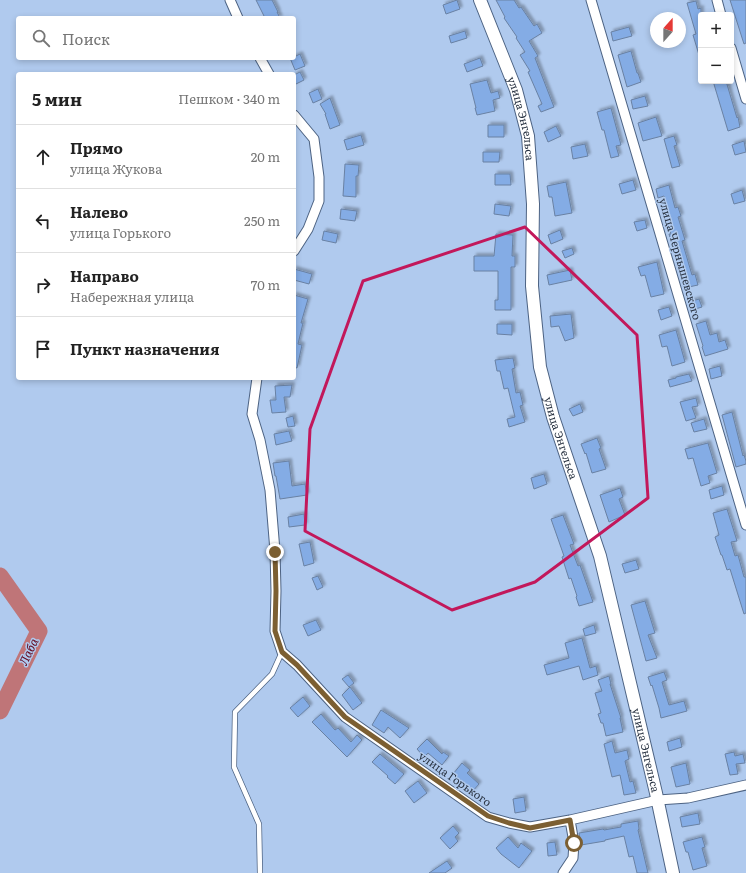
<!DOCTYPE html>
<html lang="ru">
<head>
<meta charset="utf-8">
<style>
  body { margin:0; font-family:Literata,serif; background:#f2f2f2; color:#222 }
  .controls { position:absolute; right:12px; top:12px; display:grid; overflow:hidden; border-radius:4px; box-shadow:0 2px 6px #0003 }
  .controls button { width:36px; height:36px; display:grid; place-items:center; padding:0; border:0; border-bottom:1px solid #e0e0e0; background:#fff; color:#222; font:20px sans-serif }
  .compass { position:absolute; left:650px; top:12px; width:36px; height:36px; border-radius:50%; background:#fff; box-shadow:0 2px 6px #0003; rotate:21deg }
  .stop { position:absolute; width:12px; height:12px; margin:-9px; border:3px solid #7c5f32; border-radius:50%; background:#fff }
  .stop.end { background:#7c5f32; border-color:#fff; box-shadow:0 1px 4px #0008 }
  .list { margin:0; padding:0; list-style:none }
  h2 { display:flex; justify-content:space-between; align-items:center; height:52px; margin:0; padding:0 16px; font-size:17px }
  h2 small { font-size:13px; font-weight:400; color:#767676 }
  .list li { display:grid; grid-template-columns:26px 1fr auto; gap:12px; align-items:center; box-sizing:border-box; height:64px; padding:0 16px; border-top:1px solid #e0e0e0 }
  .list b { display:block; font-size:15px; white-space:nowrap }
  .list p { margin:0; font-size:13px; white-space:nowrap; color:#767676 }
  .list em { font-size:13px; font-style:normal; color:#767676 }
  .icon { flex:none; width:22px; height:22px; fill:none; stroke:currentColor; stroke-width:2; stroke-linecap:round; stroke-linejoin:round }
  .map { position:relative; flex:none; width:746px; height:873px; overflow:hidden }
  .search { position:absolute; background:#fff; box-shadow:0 2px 6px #0003; left:16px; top:16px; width:280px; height:44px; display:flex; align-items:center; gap:10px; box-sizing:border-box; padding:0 14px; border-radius:4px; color:#767676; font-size:15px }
  .panel { position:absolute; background:#fff; box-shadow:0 2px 6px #0003; left:16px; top:72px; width:280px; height:308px; border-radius:4px }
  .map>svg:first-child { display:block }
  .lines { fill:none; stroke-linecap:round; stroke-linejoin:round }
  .river { stroke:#bf7578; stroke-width:17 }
  .building { fill:#84ace5; stroke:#6981a3; filter:url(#shadow) }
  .service-casing { stroke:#4d6383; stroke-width:6 }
  .minor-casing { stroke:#4d6383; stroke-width:11 }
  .tertiary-casing { stroke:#4d6383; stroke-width:14 }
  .service { stroke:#fff; stroke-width:4.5 }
  .minor { stroke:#fff; stroke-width:9 }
  .tertiary { stroke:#fff; stroke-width:12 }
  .route { stroke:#7c5f32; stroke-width:5 }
  .marked { fill:none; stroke:#c2185b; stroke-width:3; stroke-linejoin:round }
  .labels { text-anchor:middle; stroke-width:3; stroke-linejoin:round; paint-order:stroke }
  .street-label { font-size:11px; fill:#2a3443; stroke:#b0caee }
  .water-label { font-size:12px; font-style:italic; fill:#63041a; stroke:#b0caee }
</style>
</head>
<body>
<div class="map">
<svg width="746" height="873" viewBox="0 0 746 873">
  <defs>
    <filter id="shadow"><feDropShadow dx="2.5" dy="-2.5" stdDeviation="1" flood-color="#0004"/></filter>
  </defs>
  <rect width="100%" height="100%" fill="#b0caee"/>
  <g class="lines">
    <!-- river -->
    <path class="river" d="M0,576L39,631L0,711"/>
  </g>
  <!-- building -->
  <path class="building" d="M256,0H272L278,12H277L280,18H265Z
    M457,0L460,9L446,14L443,5Z
    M496,0H514L519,8L521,7L534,26L537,24L542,33L529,41L538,56L535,58L554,107L541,112L538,106L542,104L528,72L530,71L520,55L525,52L516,38L517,37L504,18L505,17Z
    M730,0H746V43L744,44Z
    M696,1L698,9L701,8V54L699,55L693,35L696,34L687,3Z
    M629,27L632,36L613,41L611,32Z
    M465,31L467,38L451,43L449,36Z
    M631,51L637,73H638L641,82L627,87L618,55Z
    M300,54L305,66L295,70L290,58H294V57Z
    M480,58L483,66L467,72L464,64Z
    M300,72L304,80L294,85V75Z
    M487,80L491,93L498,91L500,98L493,100L495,111L477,115L475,108H476L470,84Z
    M713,81H726L737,118L738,117L740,127L728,131Z
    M318,89L322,99L313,103L309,93Z
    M645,96L648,106L633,109L631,100Z
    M330,98L340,125L330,129L325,114H326L320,104Z
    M611,108L621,145L616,146L619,156L611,158L604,130H602L597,112Z
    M656,117L662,136L643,141L638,123Z
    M488,125H504V137H488Z
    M556,126L561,136L548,142L544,132Z
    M361,135L364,145L347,150L344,140Z
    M674,136L677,145L674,146L680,166L672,168L664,139Z
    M744,141L746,152L735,155L732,145Z
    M585,144L588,156L573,159L571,147Z
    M483,152H500L499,162H483Z
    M345,164L359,165L358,176H356V197L343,196Z
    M495,174H510L511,185H495Z
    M633,180L636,190L622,194L619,184Z
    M566,182L572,213L555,216L552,197H549L547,186Z
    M669,185L675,208L678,207L681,216L678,217L685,240L682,241L692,275L695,274L698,285L684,288L669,234H671L663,212L668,210L664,196L658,198L656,189Z
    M742,190L745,201L734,204L731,194Z
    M495,204L511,206L509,216L494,214Z
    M341,209L357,211L355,221L340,219Z
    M645,220L647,228L637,231L634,222Z
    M560,230L563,239L551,244L548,235Z
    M324,231L338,234L336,243L322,240Z
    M496,234L513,235L512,256H515V267H511V310H495V300H498V271H474V256H494Z
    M572,248L574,254L565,258L562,251Z
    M657,262L664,294L651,297L645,275L641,276L638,267Z
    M294,269L312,274L309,284L294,280Z
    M570,270L572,280L549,285L547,275Z
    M294,295L308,299L301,323H303L298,344L302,345L297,368L294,367Z
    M699,299L702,307L692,310L689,302Z
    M669,307L672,316L661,320L658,310Z
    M571,314L574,338L565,341L559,326L551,327L550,316Z
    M706,321L710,335L717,333L719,342L725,340L728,349L705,356L702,347L703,346L696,324Z
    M497,324H512V335L497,334Z
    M676,330L685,362L672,366L667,346L662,347L659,335Z
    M513,358L515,368L512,369L516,393L520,392L523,405L520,406L525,422L509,427L507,419L515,417L508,388L504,389L500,371H497L495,360Z
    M720,366L722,376L711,379L709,369Z
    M689,374L692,381L670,387L668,380L676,378V377Z
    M292,385L290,397H284L286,412L272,413L270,400H276L275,386Z
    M696,398L698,406L692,407L696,418L686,421L680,402Z
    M580,404L583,412L573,416L569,409Z
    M732,412L743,456L744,455L746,461V464L736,467L722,415Z
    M293,416L295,426L288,427L286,418Z
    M704,419L707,429L694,432L691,423Z
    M289,431L292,441L276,445L274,434Z
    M597,438L601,448L599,449L606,469L592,473L586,453L585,454L581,444Z
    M708,443L717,473L708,476L710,483L701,486L693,458L688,459L685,449Z
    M289,461L292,486L305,484L307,495L280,499L276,476H275L273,463Z
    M544,474L547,484L534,489L531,478Z
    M722,486L724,495L711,499L709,490Z
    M620,488L623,497L619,499L625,515L609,522L600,495Z
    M727,509L737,541L731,542L735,556L738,555L744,577H746V613L744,614L730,569L727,570L722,555H721L715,537L719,535L713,513Z
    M304,514L305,525L289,527L288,517Z
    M563,515L574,544L570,545L578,566L580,565L593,602L579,606L576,597L577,596L571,578L569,579L562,557L564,556L551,519Z
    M310,542L314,563L304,566L299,544Z
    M636,560L639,569L625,573L622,564Z
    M318,576L323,587L317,590L312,578Z
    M645,601L655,633L648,635L657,658L646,661L631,605Z
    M316,620L321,630L308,636L303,625Z
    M594,625L596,633L585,636L583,629Z
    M582,638L590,668L596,666L598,675L583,680L579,666L547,675L544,665L569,658L565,643Z
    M664,672L667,680L662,682L669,705L684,701L687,711L661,718L659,708L652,685L651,686L648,677Z
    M348,675L354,683L349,687L342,679Z
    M609,676L611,684H610L621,718H620L623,732L606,736L603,723H601L598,714L601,713L595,693L602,691L598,680Z
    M350,687L362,703L353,710L342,695Z
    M303,697L310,706L298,717L290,708Z
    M381,710L409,728L400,738L388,727L384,733L372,725Z
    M321,714L335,730L338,728L351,742L357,735L362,740L347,757L312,722Z
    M680,738L682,747L669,751L667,742Z
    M427,739L442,754L443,752L449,756L442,765L428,753L424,757L417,749Z
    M612,741L615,753L627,750L629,759L625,761L630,782L633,781L636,793L624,795L620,775L612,777L604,744Z
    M734,752L735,756L743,754L745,763L736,764L738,774L730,775L725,754Z
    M380,754L404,774L395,784L387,777L388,776L372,762Z
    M462,763L470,770L467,773L479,784L472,792L466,788L468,786L453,774Z
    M686,763L690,784L676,787L671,767Z
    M418,781L427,793L414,803L405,791Z
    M524,797L526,811L515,813L513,799Z
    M698,813L700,824L682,827L680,817Z
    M638,821L639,829L638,830L648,873H637L633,856L629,857L624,836L605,840V841L581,845L579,833L603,829L604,830L621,827V824Z
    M453,826L459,833L455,837L458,841L450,849L440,838Z
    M508,837L518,848L521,843L532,851L519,868L501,854L496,848Z
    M702,837L705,847L702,848L707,866L693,870L688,852H686L683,842Z
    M555,842L557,855L548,856L547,843Z
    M447,861L452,868L445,873H429Z"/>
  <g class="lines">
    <!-- service casing -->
    <g class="service-casing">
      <path id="service" d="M260,873L259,824L234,767L235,712L272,674L282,652"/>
    </g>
    <!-- minor casing -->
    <g class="minor-casing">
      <path id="minor" d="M230,0L238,18
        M591,0L746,525
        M717,0L721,15
        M731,48L746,99
        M260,58L269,74
        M294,115L314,139L319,177V201L308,229L294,251
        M257,378L252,414L260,440L270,490L275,551L276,591L275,631L282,652L297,665L345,717L488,817L509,823L530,827L570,820L658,800L688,798L746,785
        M563,873L573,858L574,843L570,820"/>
    </g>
    <!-- tertiary casing -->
    <g class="tertiary-casing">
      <g id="tertiary">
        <path id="s1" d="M480,0L516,90L528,136L533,204L532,286L540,367L553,417L600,556L656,793L673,873"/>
      </g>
    </g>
    <!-- service -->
    <use href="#service" class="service"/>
    <!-- minor -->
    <use href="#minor" class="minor"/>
    <!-- tertiary -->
    <use href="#tertiary" class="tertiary"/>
  </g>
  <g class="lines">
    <!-- route -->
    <path class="route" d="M275,552L276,591L275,631L282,652L297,665L345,717L488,816L509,823L530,828L570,820L574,843"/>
  </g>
  <!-- marked area -->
  <path class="marked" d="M525,227L637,335L648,498L535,582L452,610L305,531L310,429L363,281Z"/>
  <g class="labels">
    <!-- street labels -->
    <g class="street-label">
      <text dy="4" stroke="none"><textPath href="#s1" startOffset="126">улица Энгельса</textPath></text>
      <text transform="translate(680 259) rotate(74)" y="4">улица Чернышевского</text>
      <text dy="4" stroke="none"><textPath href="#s1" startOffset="450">улица Энгельса</textPath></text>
      <text dy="4" stroke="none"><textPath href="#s1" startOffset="774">улица Энгельса</textPath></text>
      <text transform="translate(455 779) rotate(35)" y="4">улица Горького</text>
    </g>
    <!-- water labels -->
    <g class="water-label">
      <text transform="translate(29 652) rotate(-64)" y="4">Лаба</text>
    </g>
  </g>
</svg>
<div class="controls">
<button>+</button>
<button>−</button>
</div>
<svg class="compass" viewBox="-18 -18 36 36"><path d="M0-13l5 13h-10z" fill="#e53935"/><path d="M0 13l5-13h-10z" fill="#767676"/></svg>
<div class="stop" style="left:574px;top:843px"></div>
<div class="stop end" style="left:275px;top:552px"></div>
<div class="search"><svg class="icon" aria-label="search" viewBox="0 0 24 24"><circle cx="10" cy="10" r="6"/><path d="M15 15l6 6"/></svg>Поиск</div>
<section class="panel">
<h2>5 мин<small>Пешком · 340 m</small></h2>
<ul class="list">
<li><svg class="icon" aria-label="ahead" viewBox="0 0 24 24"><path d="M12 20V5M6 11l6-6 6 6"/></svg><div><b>Прямо</b><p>улица Жукова</p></div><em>20 m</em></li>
<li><svg class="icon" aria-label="left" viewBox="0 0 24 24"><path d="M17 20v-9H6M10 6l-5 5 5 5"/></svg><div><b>Налево</b><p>улица Горького</p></div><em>250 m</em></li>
<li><svg class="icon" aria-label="right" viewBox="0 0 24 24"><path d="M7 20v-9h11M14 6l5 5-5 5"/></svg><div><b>Направо</b><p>Набережная улица</p></div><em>70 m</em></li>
<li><svg class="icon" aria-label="arrive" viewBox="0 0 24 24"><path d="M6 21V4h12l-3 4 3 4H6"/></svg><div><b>Пункт назначения</b></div></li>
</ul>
</section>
</div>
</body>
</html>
